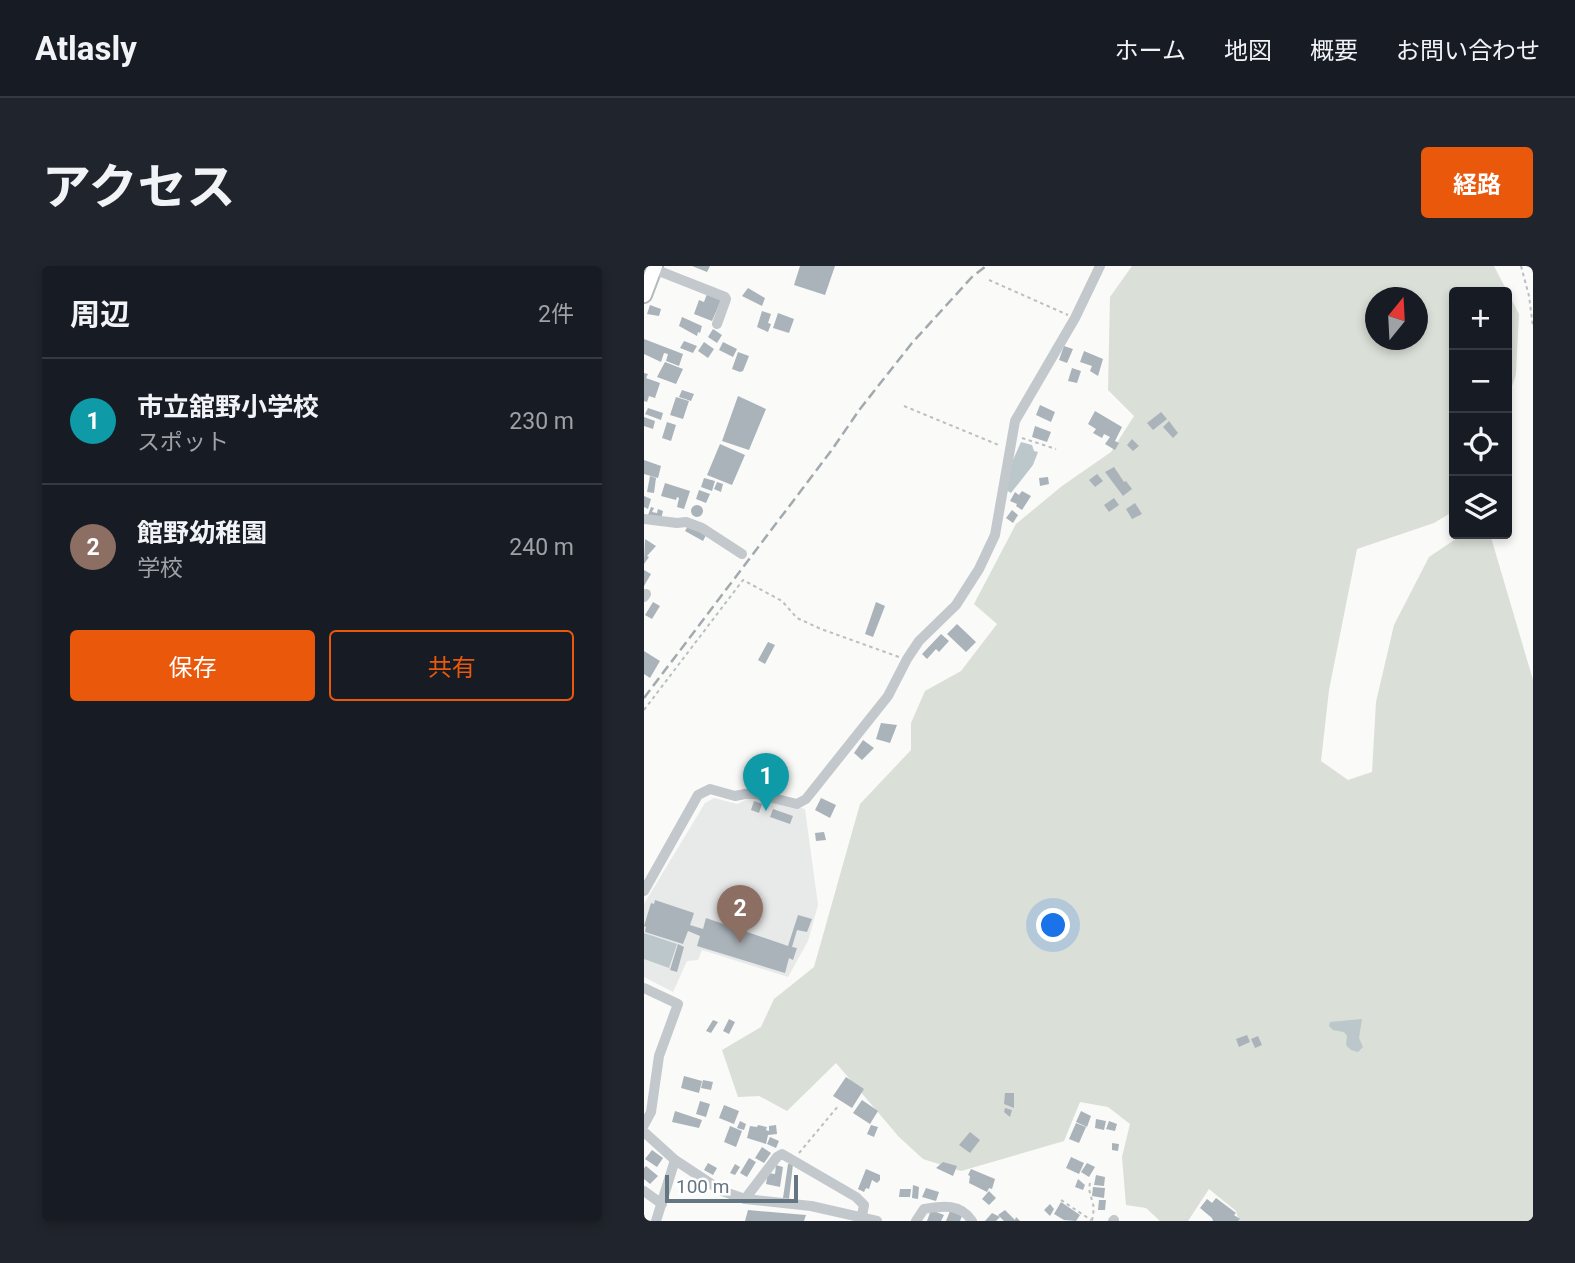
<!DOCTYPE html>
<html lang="ja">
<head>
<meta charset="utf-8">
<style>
  body { margin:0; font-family:Roboto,"Noto Sans JP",sans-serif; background:#20242c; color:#f1f3f6 }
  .controls { position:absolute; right:21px; top:21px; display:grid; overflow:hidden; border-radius:7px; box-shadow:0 4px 10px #0003 }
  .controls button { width:63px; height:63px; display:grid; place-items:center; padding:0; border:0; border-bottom:2px solid #363941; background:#171b24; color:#f1f3f6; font:35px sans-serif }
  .compass { position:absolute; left:721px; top:21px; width:63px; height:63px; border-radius:50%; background:#171b24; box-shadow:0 4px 10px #0003; rotate:18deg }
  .scale { position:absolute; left:21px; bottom:18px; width:133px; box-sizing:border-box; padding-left:7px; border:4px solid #657683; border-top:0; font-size:19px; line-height:24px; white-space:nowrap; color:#657683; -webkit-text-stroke:5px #fff; paint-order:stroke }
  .you { position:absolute; left:410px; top:660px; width:24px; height:24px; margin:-18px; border:5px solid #fff; border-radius:50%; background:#1a73e8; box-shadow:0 0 0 10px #1a73e833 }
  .badge { display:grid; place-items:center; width:46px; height:46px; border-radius:50%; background:#ea580c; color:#fff; font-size:23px; font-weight:700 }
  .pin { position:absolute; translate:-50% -58px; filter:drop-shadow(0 2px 4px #0008) }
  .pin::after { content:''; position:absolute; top:37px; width:24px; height:21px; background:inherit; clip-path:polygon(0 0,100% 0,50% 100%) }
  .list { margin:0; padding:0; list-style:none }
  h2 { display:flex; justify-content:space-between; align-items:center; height:91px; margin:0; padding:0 28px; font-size:30px }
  h2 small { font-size:23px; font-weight:400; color:#9ea1a6 }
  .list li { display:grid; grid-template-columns:46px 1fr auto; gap:21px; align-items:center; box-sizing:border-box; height:126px; padding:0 28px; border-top:2px solid #363941 }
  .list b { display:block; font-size:26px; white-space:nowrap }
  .list p { margin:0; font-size:23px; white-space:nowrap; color:#9ea1a6 }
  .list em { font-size:23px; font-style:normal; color:#9ea1a6 }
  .actions { display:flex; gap:14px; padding:21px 28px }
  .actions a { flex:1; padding:16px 0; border:2px solid #ea580c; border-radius:7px; text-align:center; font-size:24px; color:#ea580c }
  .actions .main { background:#ea580c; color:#fff }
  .icon { flex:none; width:38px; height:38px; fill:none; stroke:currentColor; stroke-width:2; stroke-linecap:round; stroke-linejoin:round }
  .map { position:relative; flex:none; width:889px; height:955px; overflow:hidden; border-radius:7px }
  header { display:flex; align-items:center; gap:42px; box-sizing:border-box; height:98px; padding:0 35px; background:#171b24; border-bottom:2px solid #363941 }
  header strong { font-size:33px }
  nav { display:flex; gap:38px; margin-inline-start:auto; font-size:24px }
  .intro { display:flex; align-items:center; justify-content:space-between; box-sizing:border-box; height:168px; padding:0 42px }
  h1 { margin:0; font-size:49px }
  .button { padding:18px 32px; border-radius:7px; background:#ea580c; color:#fff; font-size:24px; font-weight:700 }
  main { display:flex; gap:42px; padding:0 42px }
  aside { flex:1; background:#171b24; border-radius:7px; box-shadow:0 4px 10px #0003 }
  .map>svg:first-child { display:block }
  .built { fill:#e8e9e9 }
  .green { fill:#dadfd7; fill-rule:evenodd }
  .water { fill:#bbc7cb }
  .building { fill:#aab3b9 }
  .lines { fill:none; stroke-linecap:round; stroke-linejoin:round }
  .highway-casing { stroke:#b4b9bd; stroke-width:18 }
  .path { stroke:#bbbfc2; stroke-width:2; stroke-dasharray:3.5 3.5; stroke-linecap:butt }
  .minor { stroke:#c3c8cc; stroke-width:10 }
  .highway { stroke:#fff; stroke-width:14 }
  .rail { stroke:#a2aab0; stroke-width:2.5; stroke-dasharray:10 5; stroke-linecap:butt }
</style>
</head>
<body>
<header>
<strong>Atlasly</strong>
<nav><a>ホーム</a><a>地図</a><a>概要</a><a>お問い合わせ</a></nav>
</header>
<div class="intro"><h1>アクセス</h1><a class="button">経路</a></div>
<main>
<aside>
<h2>周辺<small>2件</small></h2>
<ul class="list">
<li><span class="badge" style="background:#0f9aa8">1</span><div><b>市立舘野小学校</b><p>スポット</p></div><em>230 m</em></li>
<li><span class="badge" style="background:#8d6e63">2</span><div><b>館野幼稚園</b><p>学校</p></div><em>240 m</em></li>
</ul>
<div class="actions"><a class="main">保存</a><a>共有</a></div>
</aside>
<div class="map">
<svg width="889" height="955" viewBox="0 0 889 955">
  <rect width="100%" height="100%" fill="#fafaf8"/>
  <!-- built -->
  <path class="built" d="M108,531L161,543L174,639L164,675L144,711L58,684L54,694L43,695L29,726L0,711V638L61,537L70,532L93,538Z"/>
  <!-- green -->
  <path class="green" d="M488,0H850L875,48L872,108L863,136V26H810V245L790,257L713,283L685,424L677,495L704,514L728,506L732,436L750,359L785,291L819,268H846L889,414V955H595L592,945L565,923L544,955H516L502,942L482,939L478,891L486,858L464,841L436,836L420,875L317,905L279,893L255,871L192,797L143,845L115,830L94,831L78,784L117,761L130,733L170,701L216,538L267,484V457L281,425L317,405L353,358L330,338L372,258L418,220L467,186L490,150L464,124L466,31ZM732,32H774V74H732Z"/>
  <!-- water -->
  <path class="water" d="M377,176L388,179L390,185L394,186L389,199L367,227L362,224L369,194Z
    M0,667L33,678L25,702L0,693Z
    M718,753L715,772L719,781L714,786L707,784L702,779L703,770L700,766L689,764L685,760L686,756Z"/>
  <!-- building -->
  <path class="building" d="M48,0H66L63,6Z
    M156,0H191L181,29L150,19Z
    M104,22L121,32L118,40L98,30Z
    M63,28L77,34L68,55L50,48L55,34L60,36Z
    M6,39L17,43L15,50L3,48Z
    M118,45L127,48L124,57L127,58L124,66L113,61Z
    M134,47L150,53L145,67L129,62Z
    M38,51L58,60L56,67L54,66L53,70L35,60Z
    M69,63L78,69L73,77L64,71Z
    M0,73L39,88L35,100L22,95L24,88L20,87L17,96L0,88Z
    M40,75L53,80L49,87L36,82Z
    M60,76L70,83L64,92L54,85Z
    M79,76L93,83L89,91L75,84Z
    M420,80L429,83L423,97L415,94Z
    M440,85L459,93L454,110L446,105L448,100L436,96Z
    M94,86L105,90L99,105L96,106L88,103Z
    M21,96L39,103L32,118L13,111Z
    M428,102L437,105L433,117L424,115Z
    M0,107L4,108L2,112L16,117L11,132L5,130L3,136L0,135Z
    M38,124L50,128L47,135L35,131Z
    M94,130L122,143L105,184L78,175Z
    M32,131L45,135L39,153L26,149Z
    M396,139L411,146L407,156L392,149Z
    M4,142L19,147L17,154L1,148Z
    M451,145L478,161L471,175L475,177L471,184L461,178L466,171L460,168L458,172L449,167L452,163L444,158Z
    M517,146L523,153L509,164L503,157Z
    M0,151L11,155L9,163L0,160Z
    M525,155L534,167L529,172L519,161Z
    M23,156L32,159L27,175L18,172Z
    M391,160L407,166L403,176L388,171Z
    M488,173L495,180L489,185L483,179Z
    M76,178L101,189L88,219L63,209Z
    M0,194L17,200L14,212L0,208Z
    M470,201L480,216L482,215L488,223L479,230L461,206Z
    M453,208L459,215L451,221L445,214Z
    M6,210L12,212L10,227L3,226Z
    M404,211L405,218L396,220L395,212Z
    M60,212L71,215L68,225L57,221Z
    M73,216L79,218L77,226L70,223Z
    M21,217L46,225L40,243L33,241L35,232L33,231L32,234L17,230Z
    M55,224L66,228L62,237L52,233Z
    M378,225L387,230L378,244L372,240L373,238L366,235L371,226L375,229Z
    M0,230L7,233L4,243L0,241Z
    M470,232L475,239L465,246L460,239Z
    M491,237L498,248L488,253L482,243Z
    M47 245a6 6 0 1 1 12 0a6 6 0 1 1-12 0Z
    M7,241L10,242L8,246L13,247L14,243L19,245L17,253L4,249Z
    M368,244L374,249L369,257L362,252Z
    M44,260L62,269L59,275L41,265Z
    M1,273L12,280L3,290L5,291L0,298Z
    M0,304L7,308L0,320Z
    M9,336L16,340L8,353L1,349Z
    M232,336L241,340L229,371L221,368Z
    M313,358L332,376L322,386L303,368Z
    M297,368L305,375L295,386L292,383L283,393L278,388Z
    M124,376L131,379L121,398L114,394Z
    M0,385L16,395L6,412L0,408Z
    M237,457L253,459L246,477L232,473Z
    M219,474L230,482L218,494L210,487Z
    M177,532L192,539L186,552L171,544Z
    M110,535L118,538L115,547L107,544Z
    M129,543L149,550L146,558L126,551Z
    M180,566L182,574L172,575L171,567Z
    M11,634L50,647L46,659L59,663L62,652L144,680L154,649L168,653L163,666L153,664L148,681L153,682L149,694L145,692L141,707L53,680L56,670L44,665L39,678L1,666L2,661L0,660L7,637L10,638Z
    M34,678L40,681L33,706L26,704Z
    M85,753L91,756L85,768L79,765Z
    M69,754L74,756L67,767L62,765Z
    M603,769L606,776L595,781L592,773Z
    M614,770L618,779L611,782L607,773Z
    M40,810L58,815L55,827L37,822Z
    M202,811L220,823L208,842L189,830Z
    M59,814L69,816L67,824L57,822Z
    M361,827H370V842L360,838Z
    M218,834L234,845L226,858L209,847Z
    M56,835L66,838L62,851L52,848Z
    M80,839L95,845L90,858L75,852Z
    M361,842L368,844L366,851L360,846Z
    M31,845L58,854L55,862L28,856Z
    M437,845L447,850L443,861L432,856Z
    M452,853L462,855L460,864L451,862Z
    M96,855L102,858L100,864L93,862Z
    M465,855L473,858L471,865L462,863Z
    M432,857L442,861L435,877L425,873Z
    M114,859L123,861L122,864L125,865V860L132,859L133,868L124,869L122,878L103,872L106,860L113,861Z
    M227,859L234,861L230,871L223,868Z
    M86,860L98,865L92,881L80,876Z
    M326,866L336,874L326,887L315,879Z
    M126,871L135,875L132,882L123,878Z
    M468,877L475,878L474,885L468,884Z
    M118,881L127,887L120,897L111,892Z
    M8,884L19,892L13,901L1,893Z
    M427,891L440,897L435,908L422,902Z
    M105,892L112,896L103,911L96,907Z
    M299,896L313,900L309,910L292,902Z
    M64,897L73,902L69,909L60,904Z
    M443,897L451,901L445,911L437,906Z
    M91,898L96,901L91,909L86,907Z
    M144,898H149L145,933L139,932Z
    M132,899L139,901L136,921L122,918L124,907L131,908Z
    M2,900L14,910L6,918L0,913V902Z
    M222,903L236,909V914L233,917L228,914L225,923L222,922L220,926L214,923Z
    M327,903L351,913L348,923L345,922L343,926L325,917L326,910L324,909Z
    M452,909L461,911L460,920L450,919Z
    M434,913L441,919L439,924L431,921Z
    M269,919L275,921L274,933L268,932Z
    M449,921L461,922L460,932L448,930Z
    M282,922L295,926L292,935L278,931Z
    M256,923H267L266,931H255Z
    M345,925L352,932L345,939L338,933Z
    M572,932L592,947L590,949L596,953L594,955H569L568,952L556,942L563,933L568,937Z
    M455,934H462L461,944H454Z
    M417,936L436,949L432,955L420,954L410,948Z
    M406,938L410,943L406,950L400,944Z
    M104,944L162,949L160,955H101Z
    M287,944L300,949L297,955H283Z
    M361,944L371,954L372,951L376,955H360L354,949Z
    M306,945L318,950L316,955H302Z
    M348,947L356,951L352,955H341Z"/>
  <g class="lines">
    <!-- highway casing -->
    <g class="highway-casing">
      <path id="highway" d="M0,29L11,0"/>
    </g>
    <!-- path -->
    <path class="path" d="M877,0L885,30L889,61
      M345,14L424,49
      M260,140L357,180
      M378,172L412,183
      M0,444L99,314L138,335L153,352L177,363L255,391
      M155,887L195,839
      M446,917L445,923L450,942L448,955
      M417,934L447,954"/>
    <!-- minor -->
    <path class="minor" d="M10,3L81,31L82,33L73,58
      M0,253L33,257L42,256L58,262L98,288
      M0,331L2,328
      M0,625L54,529L66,523L91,530L101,528H112L153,538L162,533L244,430L263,393L275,375L312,339L335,303L351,269L371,155L431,52L456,0
      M0,722L34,738L15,790L7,846L0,859
      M0,866L31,894L78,925L101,933L167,940L233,955
      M0,925L18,938
      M101,933L133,891L138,888L212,931L220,939L218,950
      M12,955L31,894
      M272,955L280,943C299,940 316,937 328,955
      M469,955L470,954"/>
    <!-- highway -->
    <use href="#highway" class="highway"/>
    <!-- rail -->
    <path class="rail" d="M0,432L187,185L216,143L268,77L328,11L342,0"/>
  </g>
</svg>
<div class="controls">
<button>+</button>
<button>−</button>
<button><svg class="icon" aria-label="locate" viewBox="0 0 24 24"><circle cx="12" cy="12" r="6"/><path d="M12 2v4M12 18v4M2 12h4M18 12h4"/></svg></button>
<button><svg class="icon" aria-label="layers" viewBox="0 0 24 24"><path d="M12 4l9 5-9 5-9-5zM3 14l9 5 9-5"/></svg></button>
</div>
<svg class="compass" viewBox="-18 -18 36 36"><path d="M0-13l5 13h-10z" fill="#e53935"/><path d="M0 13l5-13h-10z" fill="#9ea1a6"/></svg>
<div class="scale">100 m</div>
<div class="you"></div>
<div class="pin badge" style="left:122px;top:545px;background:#0f9aa8">1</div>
<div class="pin badge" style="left:96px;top:677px;background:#8d6e63">2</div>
</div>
</main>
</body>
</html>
